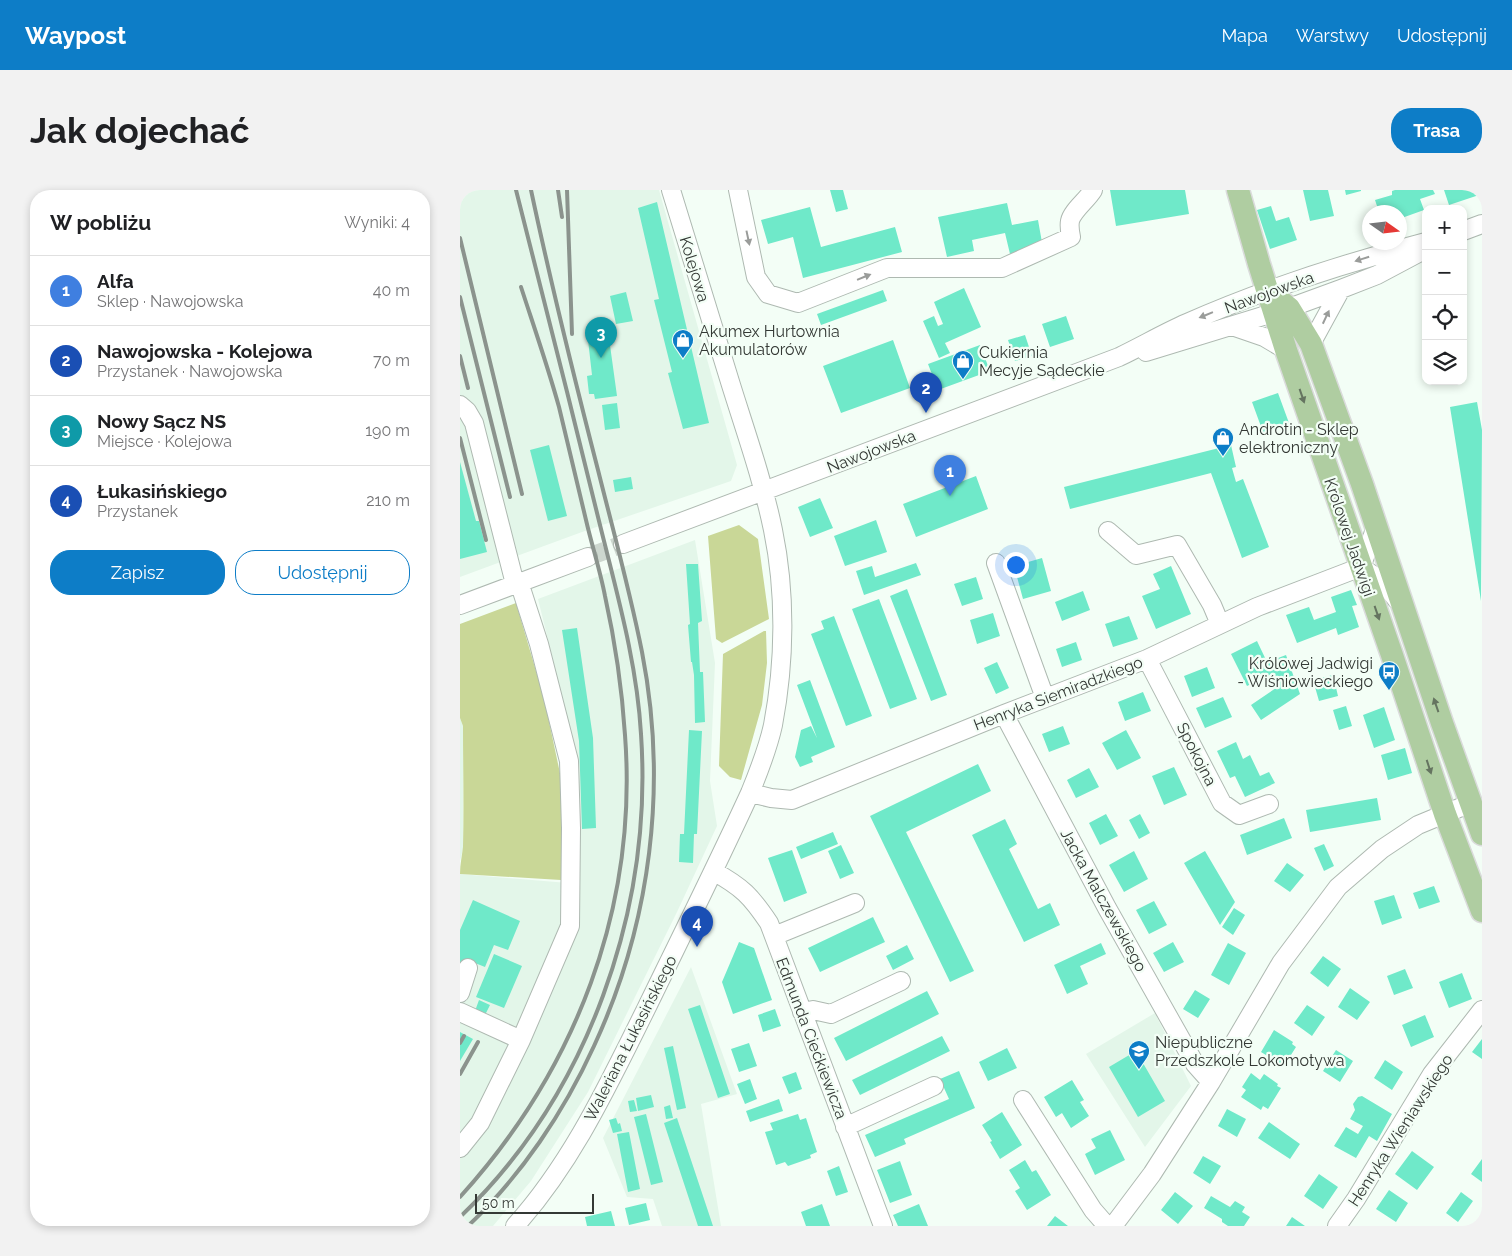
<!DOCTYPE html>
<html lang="pl">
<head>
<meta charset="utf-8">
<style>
  body { margin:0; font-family:Raleway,sans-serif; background:#f2f2f2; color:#202124 }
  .controls { position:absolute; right:15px; top:15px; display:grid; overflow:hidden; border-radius:10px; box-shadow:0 2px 8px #0003 }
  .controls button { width:45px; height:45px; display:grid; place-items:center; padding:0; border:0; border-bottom:1px solid #e0e0e0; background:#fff; color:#202124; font:25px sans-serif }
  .compass { position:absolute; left:902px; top:15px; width:45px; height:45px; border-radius:50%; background:#fff; box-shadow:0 2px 8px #0003; rotate:104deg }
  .scale { position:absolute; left:15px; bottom:12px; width:119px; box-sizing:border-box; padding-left:5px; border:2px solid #343935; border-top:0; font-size:14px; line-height:18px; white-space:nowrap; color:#343935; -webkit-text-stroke:4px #f3fef6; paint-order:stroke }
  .you { position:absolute; left:555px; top:374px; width:18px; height:18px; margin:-12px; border:4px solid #fff; border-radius:50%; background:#1a73e8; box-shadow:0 0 0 8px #1a73e833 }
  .badge { display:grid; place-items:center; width:32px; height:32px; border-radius:50%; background:#0d7dc7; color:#fff; font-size:16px; font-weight:700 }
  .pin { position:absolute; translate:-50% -41px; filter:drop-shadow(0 1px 2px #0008) }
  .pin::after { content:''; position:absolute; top:26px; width:18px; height:15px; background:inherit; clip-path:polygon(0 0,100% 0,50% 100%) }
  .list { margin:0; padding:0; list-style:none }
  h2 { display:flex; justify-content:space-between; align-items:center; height:65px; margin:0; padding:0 20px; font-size:21px }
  h2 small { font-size:16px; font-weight:400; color:#757577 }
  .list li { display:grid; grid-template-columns:32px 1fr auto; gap:15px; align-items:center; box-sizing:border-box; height:70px; padding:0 20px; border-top:1px solid #e0e0e0 }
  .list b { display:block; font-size:19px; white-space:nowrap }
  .list p { margin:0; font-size:16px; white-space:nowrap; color:#757577 }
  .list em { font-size:16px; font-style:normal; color:#757577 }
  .actions { display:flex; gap:10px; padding:15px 20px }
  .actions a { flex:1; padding:11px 0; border:1px solid #0d7dc7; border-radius:20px; text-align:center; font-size:18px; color:#0d7dc7 }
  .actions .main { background:#0d7dc7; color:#fff }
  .icon { flex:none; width:28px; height:28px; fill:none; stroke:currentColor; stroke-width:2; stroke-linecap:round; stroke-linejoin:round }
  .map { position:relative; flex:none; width:1022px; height:1036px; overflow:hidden; border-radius:20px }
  header { display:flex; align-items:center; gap:30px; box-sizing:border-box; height:70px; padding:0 25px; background:#0d7dc7; color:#fff }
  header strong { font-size:24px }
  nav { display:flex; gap:28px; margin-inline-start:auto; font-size:18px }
  .intro { display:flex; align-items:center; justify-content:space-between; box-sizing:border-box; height:120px; padding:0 30px }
  h1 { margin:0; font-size:35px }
  .button { padding:12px 22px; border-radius:20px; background:#0d7dc7; color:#fff; font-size:18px; font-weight:700 }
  main { display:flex; gap:30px; padding:0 30px }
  aside { flex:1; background:#fff; border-radius:20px; box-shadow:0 2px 8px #0003 }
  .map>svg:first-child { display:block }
  .built { fill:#e3f6e9 }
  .green { fill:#c9d797 }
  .building { fill:#6fe9c9 }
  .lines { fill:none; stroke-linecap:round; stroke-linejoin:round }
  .minor-tunnel { stroke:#cdd7cf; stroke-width:18; stroke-dasharray:18 9; stroke-linecap:butt }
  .minor-casing { stroke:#aeb9b1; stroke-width:20 }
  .major-casing { stroke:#dadbdb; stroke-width:25 }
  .minor { stroke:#fff; stroke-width:18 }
  .major { stroke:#afcda1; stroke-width:22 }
  .rail { stroke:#8b938d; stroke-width:4 }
  .oneway { fill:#9a9c9a }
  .oneway2 { fill:#657460 }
  .labels { text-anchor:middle; stroke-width:4.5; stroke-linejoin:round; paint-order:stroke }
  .street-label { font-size:16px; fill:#343935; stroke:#f3fef6 }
  .poi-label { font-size:16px; fill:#343935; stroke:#f3fef6; text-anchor:start }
</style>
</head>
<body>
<header>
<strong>Waypost</strong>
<nav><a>Mapa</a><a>Warstwy</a><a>Udostępnij</a></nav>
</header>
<div class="intro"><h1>Jak dojechać</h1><a class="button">Trasa</a></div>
<main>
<aside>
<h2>W pobliżu<small>Wyniki: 4</small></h2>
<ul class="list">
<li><span class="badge" style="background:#3f7fe0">1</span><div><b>Alfa</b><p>Sklep · Nawojowska</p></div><em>40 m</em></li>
<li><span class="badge" style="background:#1a4fb4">2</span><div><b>Nawojowska - Kolejowa</b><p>Przystanek · Nawojowska</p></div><em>70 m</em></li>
<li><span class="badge" style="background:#0f9aa8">3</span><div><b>Nowy Sącz NS</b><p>Miejsce · Kolejowa</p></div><em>190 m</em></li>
<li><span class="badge" style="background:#1a4fb4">4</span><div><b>Łukasińskiego</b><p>Przystanek</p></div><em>210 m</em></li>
</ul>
<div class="actions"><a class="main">Zapisz</a><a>Udostępnij</a></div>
</aside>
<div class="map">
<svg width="1022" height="1036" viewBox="0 0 1022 1036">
  <rect width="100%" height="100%" fill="#f3fef6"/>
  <!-- built -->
  <path class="built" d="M0,0H199L277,275L271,291L122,342L0,387Z
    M235,350L255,473L250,591L257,636L217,722L128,902L71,991L33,1036H0V684L120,694L115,559L78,409Z
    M0,528L3,536V659L0,671Z
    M231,777L277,904L241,914L261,1036H202L193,1009L167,1007L143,948Z
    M695,823L731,896L685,957L626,864Z"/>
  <!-- green -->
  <path class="green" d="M279,335L298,349L309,429L262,453L256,449L248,346Z
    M56,413L84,508L101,588V690L0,684C0,674 2,666 3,657C4,617 3,576 3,536L0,528V434Z
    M304,441H306L307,473L302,515L281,590L270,587L259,576L263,464Z"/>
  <!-- building -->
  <path class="building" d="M370,0H383L388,19L376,22Z
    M650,0H725L729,24L656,36Z
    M843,0H868L874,26L850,31Z
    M885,0H901V1L886,5Z
    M935,0H973L975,4L960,9L964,20L939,29V22H919L915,10L932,5V1Z
    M984,0H1022V4L989,15Z
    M197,12L249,233L223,239L208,183L212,182L194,110L199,109L178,18Z
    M547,13L552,35L578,30L583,58L550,64L545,43L512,50L514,61L487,67L478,27Z
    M811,16L816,31L829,27L837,50L810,59L797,20Z
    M350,17L361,57L435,37L442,62L343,88L333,47L308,54L301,30Z
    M504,98L521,137L485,153L490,163L479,168L463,131L474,126L478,136L483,134L474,112Z
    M423,100L427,111L361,135L357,124Z
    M166,102L173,131L156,134L150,106Z
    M606,126L614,149L590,157L582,134Z
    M565,145L572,166L555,171L548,150Z
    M149,148L157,206L135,209L134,204H129L127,186L132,185L128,150Z
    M433,150L450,198L381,223L363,176Z
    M520,155L530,181L478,200L468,174Z
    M818,203L829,233L803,242L792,212Z
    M1017,212L1022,240L1021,411L990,217Z
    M157,213L160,238L145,240L142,215Z
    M89,255L107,326L88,331L70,260Z
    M771,255L776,277L772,278L776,292L783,289L809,357L782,368L751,283L610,319L604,297Z
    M0,272L16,331H19L27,362L0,369Z
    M516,286L528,319L456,347L443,314Z
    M171,287L173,299L155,302L153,290Z
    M360,308L373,338L350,347L338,317Z
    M416,330L427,362L385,376L374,346Z
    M582,368L591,401L563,409L554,376Z
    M456,373L461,385L404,405L396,381L412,376L415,387Z
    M226,374H238L242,431L238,433L240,482H243L245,532L235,533L234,485L232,472H231L228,435L230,434Z
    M711,376L731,424L696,439L682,406L700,399L693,384Z
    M516,387L523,409L502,416L494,394Z
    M447,399L487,505L471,511L430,406Z
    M891,400L897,415L892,416L899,437L878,445L876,438L837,453L826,425L849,417L854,430L876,422L871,407Z
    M623,401L630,420L602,431L595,412Z
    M419,409L457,509L430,519L392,419Z
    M533,423L540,446L517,454L510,430Z
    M374,426L412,526L386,536L351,444L364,439L361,431Z
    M669,426L678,449L653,457L645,434Z
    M117,438L133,548L136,638L122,639L119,551L102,440Z
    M797,451L807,472L826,465L840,504L801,530L791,515L816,498L812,484L787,496L771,464Z
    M616,452L622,470L602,477L596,459Z
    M537,472L549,498L536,504L524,478Z
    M747,477L755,498L732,507L724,486Z
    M873,485L878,506L859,511L853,490Z
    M350,490L375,557L351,567L353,572L340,577L335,567L341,540L351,536L357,548L337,495Z
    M683,502L691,521L665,531L658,512Z
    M763,507L772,527L745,538L736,518Z
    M886,516L892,536L879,540L873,520Z
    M924,517L935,550L914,558L903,525Z
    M603,536L610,554L589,562L582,544Z
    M229,540L242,541L237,644H234L233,673L219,672L220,644H224Z
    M666,540L681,568L657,580L642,553Z
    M776,552L783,569L790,565L800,586L809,582L815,593L785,607L775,586L770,588L757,561Z
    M945,558L952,583L928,590L921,565Z
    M518,574L531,601L446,642L514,781L490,792L410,626Z
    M714,577L727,605L704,615L692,586Z
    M629,578L639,597L616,608L607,590Z
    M917,608L921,630L850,642L846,620Z
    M646,624L658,646L640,655L629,633Z
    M680,624L690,643L679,649L669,630Z
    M824,628L832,648L787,665L780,645Z
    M545,629L557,654L549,659L578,719L590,713L600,735L564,752L512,645Z
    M373,642L378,654L341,669L336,657Z
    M864,654L874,676L864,681L854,658Z
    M381,655L394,683L380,689L368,661Z
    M332,660L347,703L324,712L308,668Z
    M674,661L688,689L664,702L649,675Z
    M745,661L775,712L760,735L724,673Z
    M827,673L844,685L830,702L814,691Z
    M974,696L980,712L959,719L953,703Z
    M934,705L942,728L922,735L914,711Z
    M13,710L60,731L48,760L34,755L25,777L5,769L0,782V740Z
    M694,711L707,735L689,744L676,720Z
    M774,718L785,725L773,745L762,737Z
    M413,727L425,752L360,782L348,758Z
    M279,752L294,758L312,810L273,824L262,792Z
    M713,752L724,772L704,782L693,763Z
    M641,753L646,764L620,776L628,794L607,804L594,775Z
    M768,753L786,763L769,795L751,785Z
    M447,755L454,769L433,780L426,766Z
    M34,764L62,776L44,818L16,807Z
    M863,766L881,779L868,797L850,783Z
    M945,779L953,798L934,805L927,786Z
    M1002,783L1012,809L989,818L979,792Z
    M890,798L910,812L897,830L878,817Z
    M735,800L750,809L738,828L723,819Z
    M467,801L479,824L386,871L374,848Z
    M19,810L30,815L25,825L15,821Z
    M240,815L270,904L258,908L228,819Z
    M847,815L865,827L852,846L834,833Z
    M315,819L321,836L303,842L298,825Z
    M965,825L974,847L951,857L942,835Z
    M814,840L833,852L832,854L836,857L824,876L801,862Z
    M0,842L13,849L0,871Z
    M482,846L490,861L400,905L392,890Z
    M1022,849V869L1012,862Z
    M289,853L297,876L279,882L271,859Z
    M213,856L226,918L217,920L204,858Z
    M547,858L557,878L528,891L519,872Z
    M876,860L893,871L880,892L863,881Z
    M676,861L705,911L678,927L649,877Z
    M925,870L943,882L932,900L914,888Z
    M499,881L515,918L444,949L446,954L415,967L405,945L489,909L480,889Z
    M336,882L342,899L329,904L322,887Z
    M791,883L800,890L804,884L818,894L817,896L821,898L808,919L803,916L801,920L781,907L786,900L782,897Z
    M290,889L297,909L285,914L277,894Z
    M612,890L624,910L620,912L629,926L611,938L602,923L596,927L584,907Z
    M191,905L194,917L178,921L176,908Z
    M902,906L932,924L917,951L909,946L896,968L874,956L886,937L898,944L903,936L890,929L895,920L893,914L898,907Z
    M319,909L323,921L290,932L286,921Z
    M174,910L177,921L170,922L168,911Z
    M210,915L213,928L206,929L204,917Z
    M767,919L786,929L777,947L758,936Z
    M542,922L562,955L540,969L530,952L532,951L522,935Z
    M186,924L203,992L191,995L174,927Z
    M338,924L340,930L346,928L357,962L350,965L351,968L328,976L325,972L316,975L305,942L313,940L310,933Z
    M156,928L158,934L160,933L162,941L153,943L149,930Z
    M217,928L253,1036H238L204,933Z
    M809,932L840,954L830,969L798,948Z
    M650,940L665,970L635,985L625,964L636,958L631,949Z
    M169,942L180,999L168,1002L157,944Z
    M952,961L974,977L957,1000L935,984Z
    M743,966L761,976L750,994L733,983Z
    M1022,969V992L1011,984Z
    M565,970L572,982L576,980L591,1005L567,1020L555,1001L560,998L549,980Z
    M440,971L452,1005L430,1013L417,980Z
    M379,976L388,1002L376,1006L367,981Z
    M859,984L878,997L863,1019L844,1006Z
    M929,1000L948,1013L936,1032L916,1019Z
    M715,1002L733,1016L718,1034L701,1020Z
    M1001,1002L1013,1011L998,1032L986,1023Z
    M751,1006L770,1017L775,1011L785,1017L782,1022L790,1027L784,1036H768L762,1032V1029L744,1018Z
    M186,1013L190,1030L169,1035L165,1018Z
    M362,1014L370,1036H346L341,1022Z
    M459,1014L468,1036H438L433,1025Z
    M151,1021L155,1036H127L125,1027Z
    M595,1026L608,1036H587Z
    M832,1027L845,1036H826Z"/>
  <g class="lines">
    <!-- minor-tunnel -->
    <path class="minor-tunnel" d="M128,367L163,354"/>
    <!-- minor casing -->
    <g class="minor-casing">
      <path id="minor" d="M278,0L296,87L308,104L338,113L427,78H542L611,47C610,42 609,36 610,31C612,21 627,10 633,0
        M1003,41L1022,34
        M772,136L804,147L826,160
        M851,154L881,99
        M686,162L829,118L881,99L917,85L964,60
        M0,215L7,221L14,233L55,394
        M648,341L676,365L717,355L752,415L760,434
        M163,354L659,167C682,156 704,143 727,133C804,99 885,73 966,52
        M536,373L585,508
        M901,377L922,391L937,410
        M901,377L916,337
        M0,415L128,367
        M687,469L762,613L779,625L809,614
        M544,524L647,718L735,874L751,892
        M290,603L311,608L332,610L544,524L687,469L797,417L901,377
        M253,681C282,697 291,706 309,733L423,1036
        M314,746L395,713
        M0,803L8,778
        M0,822L61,850
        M342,822L353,820L371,824L441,791
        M563,910L633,1020L647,1036
        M385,937L474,896
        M0,958L20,933L61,850L110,736L111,638L109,571L79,454L59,392
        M55,1036C112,973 148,895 186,819C221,747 257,675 290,603C299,581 308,558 313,535C325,472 326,403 313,340C303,291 286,243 271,195C251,130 231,65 211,0
        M653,1036L692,984L751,892L821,773L878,697L922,659L958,635L1011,613
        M877,1036L896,1009L972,884L1022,820"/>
    </g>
    <!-- major casing -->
    <g class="major-casing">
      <path id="major" d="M778,0L799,74L826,160L932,465L985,624L1022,721
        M808,101L829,118L851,154L902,294L982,533L1022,644"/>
    </g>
    <!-- minor -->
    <use href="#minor" class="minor"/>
    <!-- major -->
    <use href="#major" class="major"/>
    <!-- rail -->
    <path class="rail" d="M98,0L102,27
      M107,0L112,144
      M0,48L62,304
      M0,107L50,307
      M0,166L8,198
      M0,248L26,350
      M0,853L4,846
      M0,884L18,852
      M0,1007C116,879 178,718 165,545C162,499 155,451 145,406C140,380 132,356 126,330C117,293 108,255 99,217C88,177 74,137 61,97
      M0,1027C128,905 193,720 181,544C177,473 157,404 140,335C113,223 84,112 56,0
      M8,1036C61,986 104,922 134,856C191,733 208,595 182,462C170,401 153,340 138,280C114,187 91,94 71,0"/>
  </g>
  <!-- one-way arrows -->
  <defs><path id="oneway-solid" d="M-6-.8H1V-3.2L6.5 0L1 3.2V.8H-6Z" transform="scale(1.25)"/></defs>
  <g class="oneway">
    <use href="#oneway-solid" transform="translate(288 48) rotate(78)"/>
    <use href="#oneway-solid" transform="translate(902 69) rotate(163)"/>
    <use href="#oneway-solid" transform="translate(404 87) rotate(-22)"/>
    <use href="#oneway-solid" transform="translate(746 125) rotate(158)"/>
    <use href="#oneway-solid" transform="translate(866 127) rotate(-65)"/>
  </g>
  <g class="oneway2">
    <use href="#oneway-solid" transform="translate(842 206) rotate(71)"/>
    <use href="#oneway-solid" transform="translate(917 423) rotate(71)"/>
    <use href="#oneway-solid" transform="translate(976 515) rotate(-109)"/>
    <use href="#oneway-solid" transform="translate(969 577) rotate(72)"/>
  </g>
  <!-- icons -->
  <defs>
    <g id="shop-pin" transform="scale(1.125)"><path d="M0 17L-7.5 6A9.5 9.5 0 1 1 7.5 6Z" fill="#0d7dc7" stroke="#f3fef6"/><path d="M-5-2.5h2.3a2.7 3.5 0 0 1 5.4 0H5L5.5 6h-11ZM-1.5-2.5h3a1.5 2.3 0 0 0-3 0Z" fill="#fff"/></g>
    <g id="bus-pin" transform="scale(1.125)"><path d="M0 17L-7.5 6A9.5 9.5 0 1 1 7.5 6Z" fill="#0d7dc7" stroke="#f3fef6"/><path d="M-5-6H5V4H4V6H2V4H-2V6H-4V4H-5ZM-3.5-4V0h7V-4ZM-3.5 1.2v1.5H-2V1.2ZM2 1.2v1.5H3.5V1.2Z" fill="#fff"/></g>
    <g id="school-pin" transform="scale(1.125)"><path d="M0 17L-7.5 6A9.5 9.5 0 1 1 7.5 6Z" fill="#0d7dc7" stroke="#f3fef6"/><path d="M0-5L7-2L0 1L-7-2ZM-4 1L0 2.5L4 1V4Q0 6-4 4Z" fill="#fff"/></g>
  </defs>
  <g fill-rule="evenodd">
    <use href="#shop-pin" x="223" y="150"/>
    <use href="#shop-pin" x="503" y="171"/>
    <use href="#shop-pin" x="763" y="248"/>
    <use href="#bus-pin" x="929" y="482"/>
    <use href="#school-pin" x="679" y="861"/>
  </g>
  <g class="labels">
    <!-- street labels -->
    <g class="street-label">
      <text transform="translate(235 79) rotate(73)" y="6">Kolejowa</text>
      <text transform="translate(809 102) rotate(-20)" y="6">Nawojowska</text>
      <text transform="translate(411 261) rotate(-21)" y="6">Nawojowska</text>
      <text transform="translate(890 347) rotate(71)" y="6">Królowej Jadwigi</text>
      <text transform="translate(598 503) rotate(-21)" y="6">Henryka Siemiradzkiego</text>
      <text transform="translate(737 564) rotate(63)" y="6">Spokojna</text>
      <text transform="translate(644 710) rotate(61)" y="6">Jacka Malczewskiego</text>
      <text transform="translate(170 848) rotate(-63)" y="6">Waleriana Łukasińskiego</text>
      <text transform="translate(352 848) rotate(69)" y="6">Edmunda Ciećkiewicza</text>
      <text transform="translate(940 940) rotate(-57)" y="6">Henryka Wieniawskiego</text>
    </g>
    <!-- poi labels -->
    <g class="poi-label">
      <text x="239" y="147">Akumex Hurtownia<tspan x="239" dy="18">Akumulatorów</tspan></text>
      <text x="519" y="168">Cukiernia<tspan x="519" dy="18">Mecyje Sądeckie</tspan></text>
      <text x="779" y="245">Androtin - Sklep<tspan x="779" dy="18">elektroniczny</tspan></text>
      <text x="913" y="479" text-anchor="end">Królowej Jadwigi<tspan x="913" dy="18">- Wiśniowieckiego</tspan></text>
      <text x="695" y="858">Niepubliczne<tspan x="695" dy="18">Przedszkole Lokomotywa</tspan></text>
    </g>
  </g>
</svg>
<div class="controls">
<button>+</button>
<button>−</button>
<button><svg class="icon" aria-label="locate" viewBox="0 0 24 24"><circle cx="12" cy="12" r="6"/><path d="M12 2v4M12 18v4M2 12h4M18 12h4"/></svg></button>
<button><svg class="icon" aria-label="layers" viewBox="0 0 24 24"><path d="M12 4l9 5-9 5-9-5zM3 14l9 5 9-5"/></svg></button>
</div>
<svg class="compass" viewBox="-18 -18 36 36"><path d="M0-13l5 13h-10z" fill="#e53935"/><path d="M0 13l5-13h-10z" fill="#757577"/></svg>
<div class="scale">50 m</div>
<div class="you"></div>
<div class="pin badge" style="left:490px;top:306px;background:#3f7fe0">1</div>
<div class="pin badge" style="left:466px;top:223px;background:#1a4fb4">2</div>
<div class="pin badge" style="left:141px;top:168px;background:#0f9aa8">3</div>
<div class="pin badge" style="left:237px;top:757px;background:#1a4fb4">4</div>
</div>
</main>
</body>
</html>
